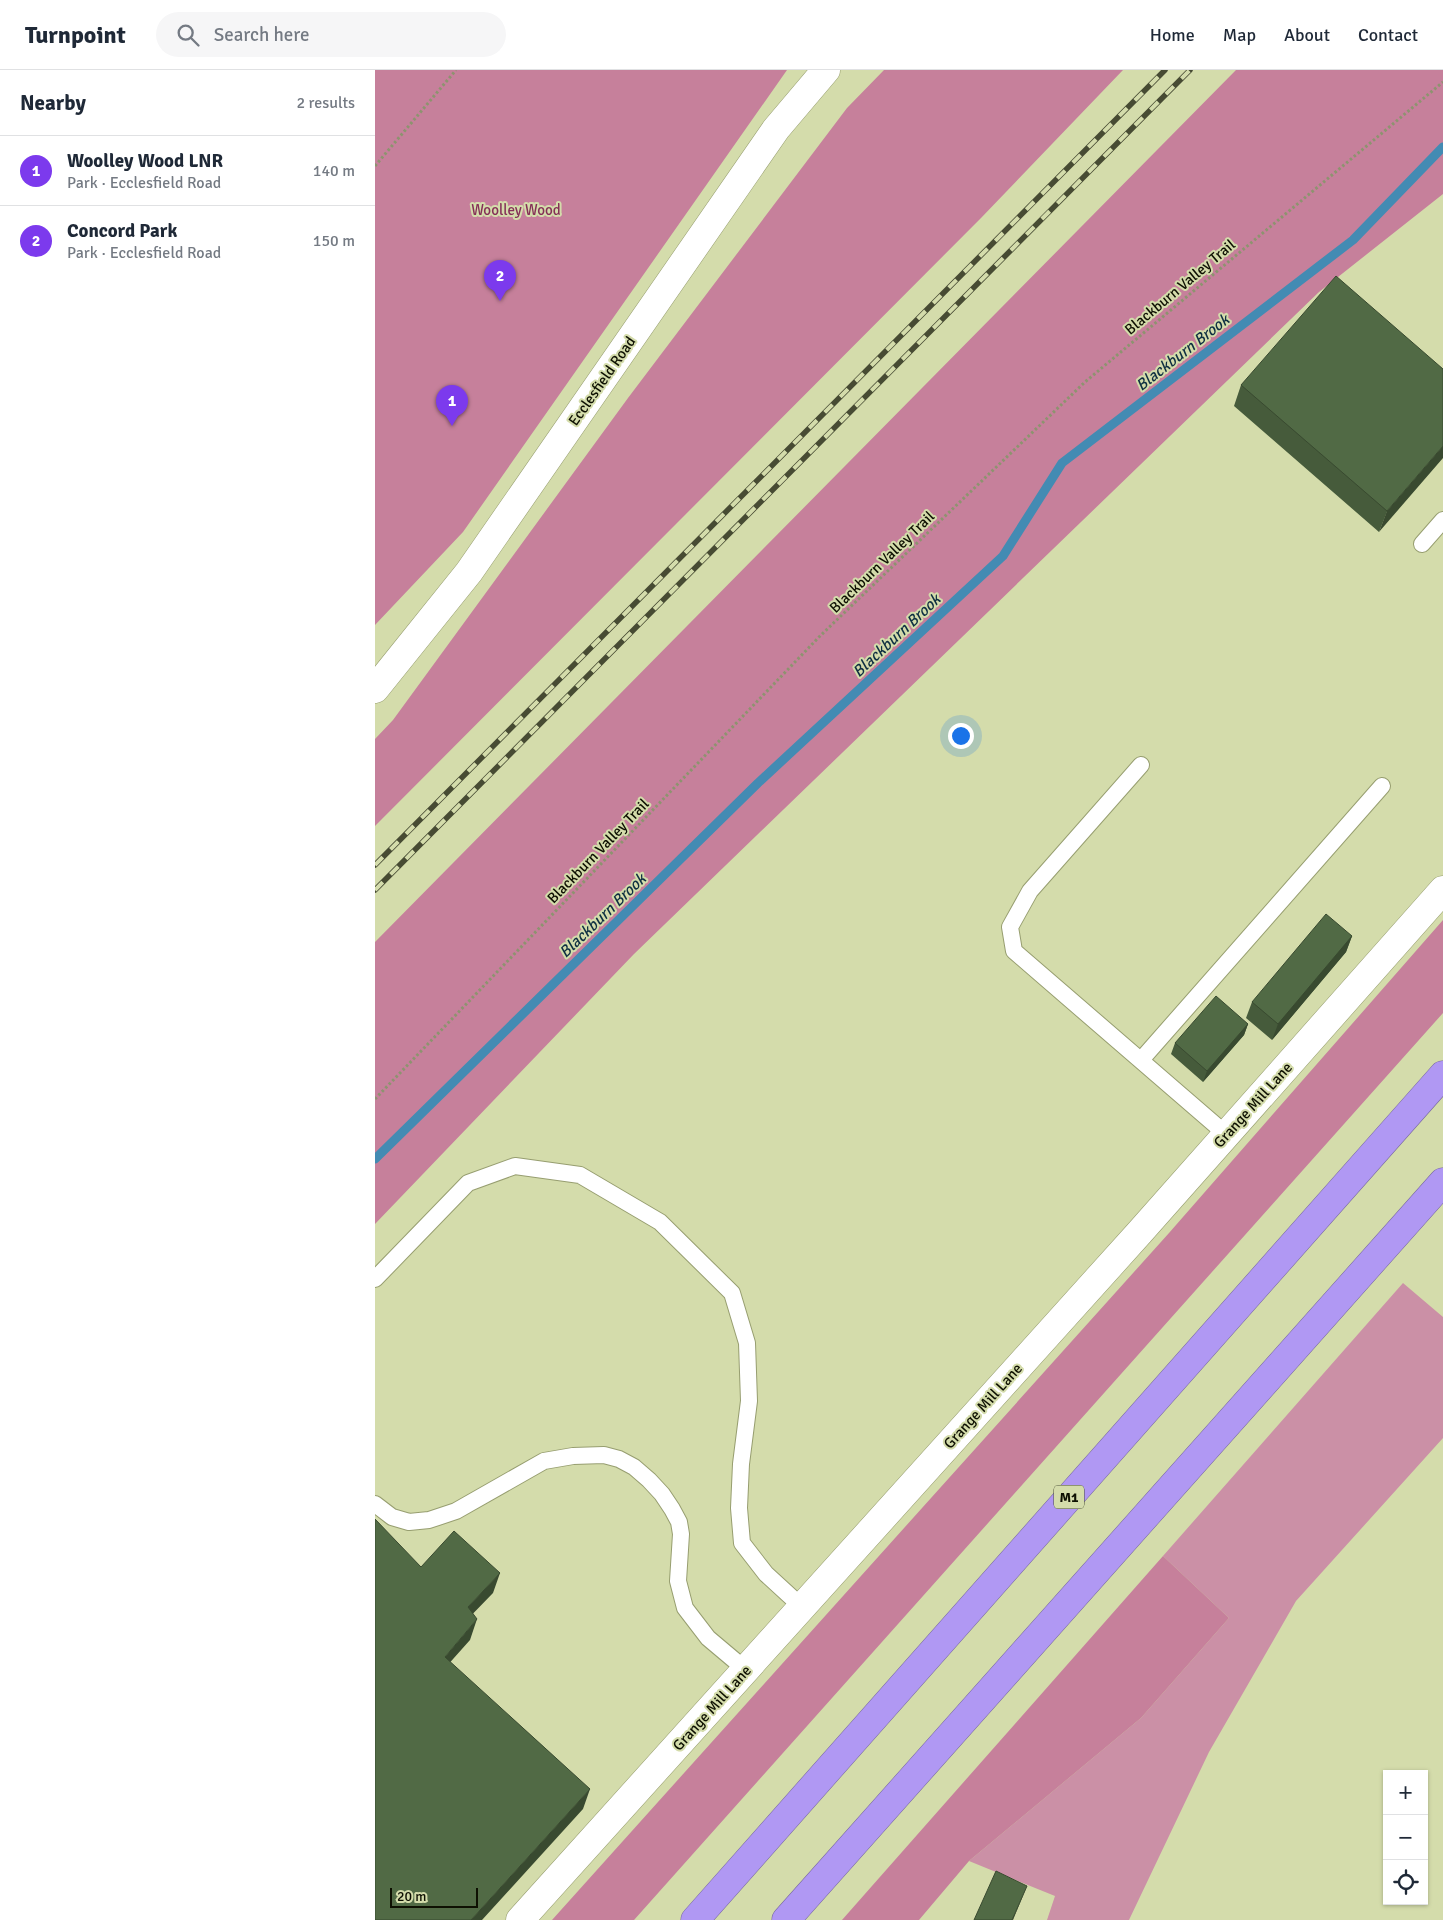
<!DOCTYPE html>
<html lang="en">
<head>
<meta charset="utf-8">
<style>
  body { margin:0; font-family:Signika,sans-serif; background:#f6f6f7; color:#1f2937 }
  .controls { position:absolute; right:15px; bottom:15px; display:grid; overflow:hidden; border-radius:0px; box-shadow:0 1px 4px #0004 }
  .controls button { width:45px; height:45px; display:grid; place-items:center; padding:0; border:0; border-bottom:1px solid #e0e1e3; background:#fff; color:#1f2937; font:25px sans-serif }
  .scale { position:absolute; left:15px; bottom:12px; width:88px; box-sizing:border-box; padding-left:5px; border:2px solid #0e1002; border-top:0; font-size:14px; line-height:18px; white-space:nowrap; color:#0e1002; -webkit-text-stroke:4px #d4dcab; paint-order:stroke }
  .you { position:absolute; left:585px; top:665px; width:18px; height:18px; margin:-12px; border:4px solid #fff; border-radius:50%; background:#1a73e8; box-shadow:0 0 0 8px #1a73e833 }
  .badge { display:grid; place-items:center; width:32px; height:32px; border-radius:50%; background:#7c3aed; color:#fff; font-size:16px; font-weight:700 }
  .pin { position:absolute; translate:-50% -41px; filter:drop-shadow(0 1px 2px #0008) }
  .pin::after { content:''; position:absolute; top:26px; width:18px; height:15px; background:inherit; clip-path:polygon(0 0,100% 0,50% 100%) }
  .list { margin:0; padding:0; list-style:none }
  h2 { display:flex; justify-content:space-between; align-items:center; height:65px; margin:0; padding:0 20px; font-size:21px }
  h2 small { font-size:16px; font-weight:400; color:#747a83 }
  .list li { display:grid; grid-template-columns:32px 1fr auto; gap:15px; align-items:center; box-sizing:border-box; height:70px; padding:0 20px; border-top:1px solid #e0e1e3 }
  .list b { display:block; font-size:19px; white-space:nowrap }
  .list p { margin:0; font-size:16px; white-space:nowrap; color:#747a83 }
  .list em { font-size:16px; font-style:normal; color:#747a83 }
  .icon { flex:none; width:28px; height:28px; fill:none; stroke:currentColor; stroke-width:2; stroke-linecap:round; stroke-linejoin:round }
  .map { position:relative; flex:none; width:1068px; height:1850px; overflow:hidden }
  header { display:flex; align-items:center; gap:30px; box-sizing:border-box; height:70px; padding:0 25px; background:#fff; border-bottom:1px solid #e0e1e3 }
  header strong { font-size:24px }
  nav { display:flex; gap:28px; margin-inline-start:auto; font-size:18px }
  .search { width:350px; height:45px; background:#f6f6f7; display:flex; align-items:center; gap:12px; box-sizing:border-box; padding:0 18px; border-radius:28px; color:#747a83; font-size:19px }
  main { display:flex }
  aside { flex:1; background:#fff }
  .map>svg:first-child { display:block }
  .green { fill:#cb90a6 }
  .forest { fill:#c6809b }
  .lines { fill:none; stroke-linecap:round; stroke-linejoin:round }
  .stream { stroke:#438bb3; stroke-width:9 }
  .service-casing { stroke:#979e70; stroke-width:18 }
  .tertiary-casing { stroke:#979e70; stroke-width:29 }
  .secondary-casing { stroke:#979e70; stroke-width:29 }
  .motorway-casing { stroke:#77689f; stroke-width:29 }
  .path { stroke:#8d936f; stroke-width:3; stroke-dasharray:2.5 2.5; stroke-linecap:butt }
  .service { stroke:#fff; stroke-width:16 }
  .tertiary { stroke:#fff; stroke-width:28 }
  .secondary { stroke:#fff; stroke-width:28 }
  .motorway { stroke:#b098f3; stroke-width:28 }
  .rail-casing { stroke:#474b33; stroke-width:5.5 }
  .rail { stroke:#d4dcab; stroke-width:4; stroke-dasharray:11; stroke-linecap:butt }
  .wall { fill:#465b3b }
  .shaded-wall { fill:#394a30 }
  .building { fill:#516a45; stroke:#394a30 }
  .labels { text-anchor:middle; stroke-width:4; stroke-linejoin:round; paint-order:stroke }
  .shield { fill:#d4dcab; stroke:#494d35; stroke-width:1 }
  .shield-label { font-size:14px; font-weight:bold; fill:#0e1002 }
  .park-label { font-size:15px; fill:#853057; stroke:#d4dcab }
  .street-label { font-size:15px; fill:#0e1002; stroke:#d4dcab }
  .water-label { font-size:16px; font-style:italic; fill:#0e2f41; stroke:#d4dcab }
</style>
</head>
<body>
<header>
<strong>Turnpoint</strong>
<div class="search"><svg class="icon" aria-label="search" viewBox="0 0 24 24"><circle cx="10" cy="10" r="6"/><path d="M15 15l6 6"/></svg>Search here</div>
<nav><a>Home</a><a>Map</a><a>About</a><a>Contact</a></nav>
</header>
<main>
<aside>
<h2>Nearby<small>2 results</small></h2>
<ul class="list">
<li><span class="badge">1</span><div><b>Woolley Wood LNR</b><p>Park · Ecclesfield Road</p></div><em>140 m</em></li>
<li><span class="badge">2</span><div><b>Concord Park</b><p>Park · Ecclesfield Road</p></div><em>150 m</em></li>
</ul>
</aside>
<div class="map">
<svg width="1068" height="1850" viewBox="0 0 1068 1850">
  <rect width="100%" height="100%" fill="#d4dcab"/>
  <!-- green -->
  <path class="green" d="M1028,1213L1068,1247V1368L921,1531L834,1682L754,1850H672L680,1826L594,1791L766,1648L854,1548L788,1486Z"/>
  <!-- forest -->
  <path class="forest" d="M0,0H412L88,462L0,555Z
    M509,0H748L606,148L0,756V669L18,650L253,328L472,38Z
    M861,0H1068V124L944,222L259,884L0,1154V872Z
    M1068,850V943L259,1850H177L794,1163Z
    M788,1486L854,1548L766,1648L594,1791L544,1850H467Z"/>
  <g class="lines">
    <!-- stream -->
    <path class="stream" d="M0,1089L383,713L628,486L687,393L978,170L1068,77"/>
    <!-- service casing -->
    <g class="service-casing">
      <path id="service" d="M1047,474L1068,450
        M766,695L655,821L635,857L639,881L852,1065
        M766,990L1007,716
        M0,1209L93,1113L140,1096L205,1105L285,1152L357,1223L372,1273L374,1331L366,1394L364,1438L367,1473L391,1504L427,1537
        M0,1434L17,1447L34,1452L54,1450L81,1441L169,1391L198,1386L229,1385L244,1389L259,1397L274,1410L287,1424L297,1439L304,1452L306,1464L303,1511L310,1538L333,1568L371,1600"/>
    </g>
    <!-- tertiary casing -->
    <g class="tertiary-casing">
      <path id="tertiary" d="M145,1850L765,1162L1068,820"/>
    </g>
    <!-- secondary casing -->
    <g class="secondary-casing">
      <path id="secondary" d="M0,619L94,502L401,59L451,0"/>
    </g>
    <!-- motorway casing -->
    <g class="motorway-casing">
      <path id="motorway" d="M320,1850L1068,1005
        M411,1850L1068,1112"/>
    </g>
    <!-- path -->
    <path class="path" d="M0,96L81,0
      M0,1029L445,566L710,312L1068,12"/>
    <!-- service -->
    <use href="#service" class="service"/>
    <!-- tertiary -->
    <use href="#tertiary" class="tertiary"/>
    <!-- secondary -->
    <use href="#secondary" class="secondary"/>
    <!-- motorway -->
    <use href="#motorway" class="motorway"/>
    <!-- rail casing -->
    <g class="rail-casing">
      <path id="rail" d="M0,795L790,0
        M0,820L815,0"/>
    </g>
    <!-- rail -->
    <use href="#rail" class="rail"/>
  </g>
  <!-- wall -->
  <path class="wall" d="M1068,299L1004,462L859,336L866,315Z
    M977,866L971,882L897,970L871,948L877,932Z
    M873,954L869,965L828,1012L796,984L800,973Z"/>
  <!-- shaded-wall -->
  <path class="shaded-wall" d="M1068,376V388L1004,462L1012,441Z
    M977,866L971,882L897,970L903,954Z
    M873,954L869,965L828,1012L832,1001Z
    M125,1503L118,1523L85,1557L93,1537Z
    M102,1549L95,1570L62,1607L70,1587Z
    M215,1719L208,1739L107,1850H96Z
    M652,1816L638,1850H637Z"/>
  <!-- building -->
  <path class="building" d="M961,206L1068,299V376L1012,441L866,315Z
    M951,844L977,866L903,954L877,932Z
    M841,926L873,954L832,1001L800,973Z
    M0,1449L46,1497L79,1461L125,1503L93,1537L102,1549L70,1587L215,1719L96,1850H0Z
    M621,1801L652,1816L637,1850H599Z"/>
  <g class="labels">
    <!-- shield labels -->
    <rect class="shield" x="679" y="1415.5" width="30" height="23" rx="4"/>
    <g class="shield-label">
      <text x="694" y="1432">M1</text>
    </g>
    <!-- park labels -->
    <g class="park-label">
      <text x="141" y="145">Woolley Wood</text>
    </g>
    <!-- street labels -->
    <g class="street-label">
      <text transform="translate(805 217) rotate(-40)" y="5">Blackburn Valley Trail</text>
      <text transform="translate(227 311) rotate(-55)" y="5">Ecclesfield Road</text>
      <text transform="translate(507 492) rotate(-44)" y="5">Blackburn Valley Trail</text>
      <text transform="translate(223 781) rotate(-46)" y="5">Blackburn Valley Trail</text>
      <text transform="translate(878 1035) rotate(-48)" y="5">Grange Mill Lane</text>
      <text transform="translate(608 1336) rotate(-48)" y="5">Grange Mill Lane</text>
      <text transform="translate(337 1638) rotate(-48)" y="5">Grange Mill Lane</text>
    </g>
    <!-- water labels -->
    <g class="water-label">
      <text transform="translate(807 282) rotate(-38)" y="6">Blackburn Brook</text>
      <text transform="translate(521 565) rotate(-43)" y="6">Blackburn Brook</text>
      <text transform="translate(227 845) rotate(-44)" y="6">Blackburn Brook</text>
    </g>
  </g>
</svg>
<div class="controls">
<button>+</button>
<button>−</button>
<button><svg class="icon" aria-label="locate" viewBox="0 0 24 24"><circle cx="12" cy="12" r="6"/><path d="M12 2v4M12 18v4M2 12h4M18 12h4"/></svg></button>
</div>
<div class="scale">20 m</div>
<div class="you"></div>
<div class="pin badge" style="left:77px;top:356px">1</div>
<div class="pin badge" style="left:125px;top:231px">2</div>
</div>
</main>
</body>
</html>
